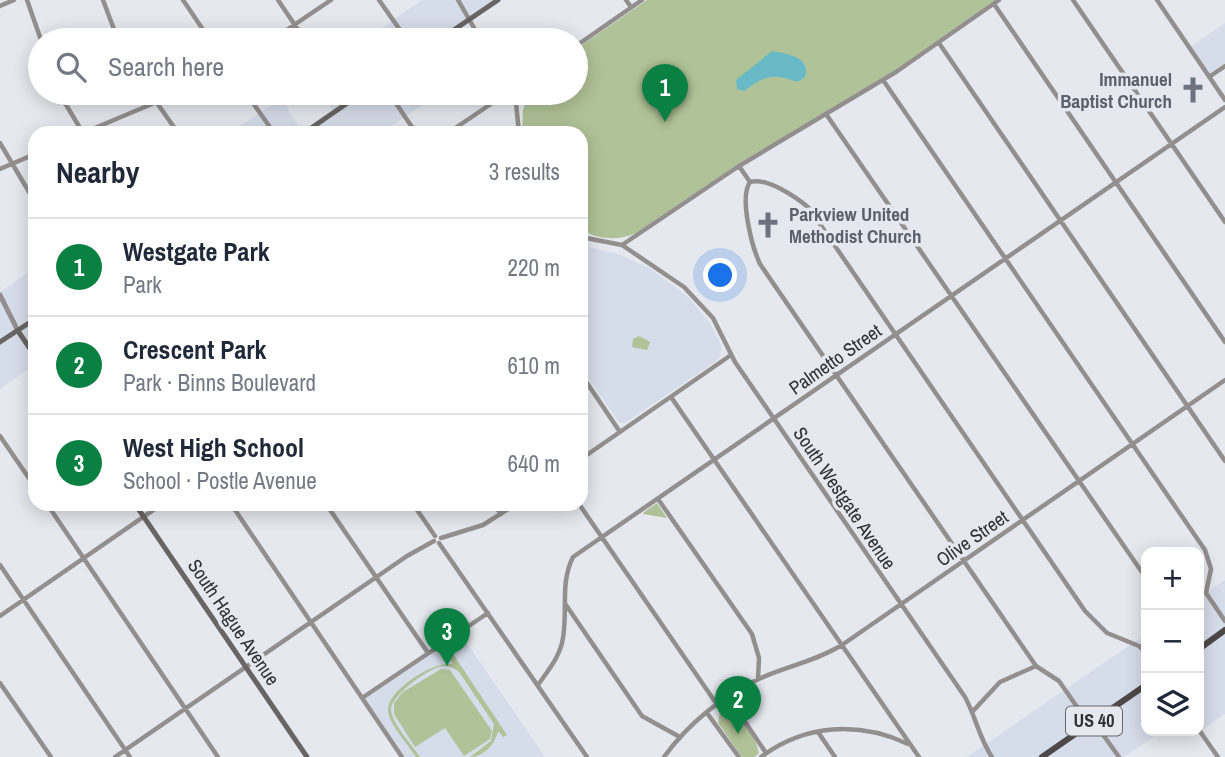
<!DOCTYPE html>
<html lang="en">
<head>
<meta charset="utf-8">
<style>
  body { margin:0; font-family:"Archivo Narrow",sans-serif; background:#f2f2f3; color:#1f2937 }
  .controls { position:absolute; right:21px; bottom:21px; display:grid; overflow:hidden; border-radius:14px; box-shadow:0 4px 18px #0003 }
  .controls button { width:63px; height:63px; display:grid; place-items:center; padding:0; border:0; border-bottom:2px solid #e0e1e3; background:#fff; color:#1f2937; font:35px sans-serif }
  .you { position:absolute; left:721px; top:276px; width:24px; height:24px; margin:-18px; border:5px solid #fff; border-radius:50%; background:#1a73e8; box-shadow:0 0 0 10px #1a73e833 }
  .badge { display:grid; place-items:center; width:46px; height:46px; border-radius:50%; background:#0b8043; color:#fff; font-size:23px; font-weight:700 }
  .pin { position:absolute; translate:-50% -58px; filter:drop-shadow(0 2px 4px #0008) }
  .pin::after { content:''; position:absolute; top:37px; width:24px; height:21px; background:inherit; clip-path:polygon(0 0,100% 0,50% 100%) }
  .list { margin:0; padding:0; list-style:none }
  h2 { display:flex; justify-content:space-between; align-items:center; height:91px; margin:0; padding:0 28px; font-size:30px }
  h2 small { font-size:23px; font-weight:400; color:#747a83 }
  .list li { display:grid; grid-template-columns:46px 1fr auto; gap:21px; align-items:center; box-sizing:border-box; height:98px; padding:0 28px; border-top:2px solid #e0e1e3 }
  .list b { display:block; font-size:26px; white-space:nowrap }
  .list p { margin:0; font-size:23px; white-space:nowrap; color:#747a83 }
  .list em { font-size:23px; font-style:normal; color:#747a83 }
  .icon { flex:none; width:38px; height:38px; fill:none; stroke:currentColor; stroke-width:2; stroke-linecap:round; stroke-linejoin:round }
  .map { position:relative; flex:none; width:1225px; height:757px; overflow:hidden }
  .search { position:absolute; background:#fff; box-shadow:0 4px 18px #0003; left:28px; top:28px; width:560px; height:77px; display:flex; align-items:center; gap:18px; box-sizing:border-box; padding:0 24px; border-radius:38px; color:#747a83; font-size:26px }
  .panel { position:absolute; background:#fff; box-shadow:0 4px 18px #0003; left:28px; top:126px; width:560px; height:385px; border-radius:21px }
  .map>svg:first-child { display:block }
  .built { fill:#d6ddea }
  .green { fill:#b0c297 }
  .water { fill:#69bac6 }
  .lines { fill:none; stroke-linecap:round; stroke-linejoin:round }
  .minor { stroke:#938f8f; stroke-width:4.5 }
  .tertiary { stroke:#938f8f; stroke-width:5 }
  .secondary { stroke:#6a6565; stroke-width:5 }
  .primary { stroke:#4e4848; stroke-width:6 }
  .labels { text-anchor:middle; stroke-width:7; stroke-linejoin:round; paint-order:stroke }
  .shield { fill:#e5e8ee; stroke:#66686c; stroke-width:2 }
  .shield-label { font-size:18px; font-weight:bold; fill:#303134 }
  .worship-label { font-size:19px; font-weight:bold; fill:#5b616d; stroke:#e5e8ee; text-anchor:end }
  .street-label { font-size:19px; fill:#303134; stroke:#e5e8ee }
</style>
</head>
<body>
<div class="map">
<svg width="1225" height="757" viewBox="0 0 1225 757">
  <rect width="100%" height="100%" fill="#e5e8ee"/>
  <!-- built -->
  <path class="built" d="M422,0H494L441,40H364Z
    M1225,23V63L1206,76L1187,49Z
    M322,93H416L424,104L381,133H243L239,127L281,98L302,132L333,111Z
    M581,245L621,255L651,269L689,298L711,325L722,347L719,359L625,423L619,422L581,367Z
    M29,272L35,281V365L0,389V292Z
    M1225,580V714L1199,732V598Z
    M460,633L545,757H405L365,698Z
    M1146,634V731H1162L1124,757H967Z"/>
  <!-- green -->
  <path class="green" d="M647,0H995L894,71L743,161L636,233C618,241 598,240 581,229V133H522L523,110L529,93H576V49Z
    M639,336L650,342L647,350L632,347L633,339Z
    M657,503L667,518L643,514L644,512Z
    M449,648L507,735L503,737L498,731C495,744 484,757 470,757L491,741L494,724L459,672C454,668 450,666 443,666C430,667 390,696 391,710C393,726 412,744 420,757H416C408,744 390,726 388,711C386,690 435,660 453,664L445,651Z
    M441,669L450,670L492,731L490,739L464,756L445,728L415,747L394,714V703L403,692Z
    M726,709C740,713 757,739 759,753L755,757H742L718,723L720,712Z"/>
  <!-- water -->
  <path class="water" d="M772,51C787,54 811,56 805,77L797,82C771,72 764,77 744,91L737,89L736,80Z"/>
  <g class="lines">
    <!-- minor -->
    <path class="minor" d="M27,0L41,40
      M103,0L118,40
      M183,0L210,40
      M278,0L305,40
      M379,0L407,40
      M458,0L481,40
      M626,0L631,7
      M1073,0L1225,222
      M1157,0L1225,100
      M994,4L1225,342
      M0,6L14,0
      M272,40L331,0
      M939,43L1225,461
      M576,46L642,0
      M1209,77L1225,66
      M883,80L1205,550L1211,569L1206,593
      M59,93L83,133
      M150,93L178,133
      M246,93L274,133
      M342,93L348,102
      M389,93L416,133
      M515,93L519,133
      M826,114L1146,578
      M83,133L178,93
      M448,133L507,93
      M0,143L35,202
      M739,166L750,182
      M0,169L35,154
      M750,182C739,197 752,247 760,264L1036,666L1059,681L1089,724
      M750,182C767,177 796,197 809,208L1085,611L1107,633L1139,646L1146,653
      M581,237L622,245L684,287L713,318L735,362L965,697C976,717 979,738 992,757
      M622,245L739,166L896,72L999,0
      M581,374L620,432
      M671,397L919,757
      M0,436L35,487
      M581,459L731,355
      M658,499L752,634L759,658L758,679
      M47,504L218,757
      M231,504L402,757
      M326,504L428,653
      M413,504L435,536
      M494,504L501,514
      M579,504L718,706
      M441,538L483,525L516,504
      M439,543L587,757
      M0,565L130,757
      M1206,593L1225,621
      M566,605L642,716L678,736
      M0,616L162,504
      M0,683L51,757
      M538,685C547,672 558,659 562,643C569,613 559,585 573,557L1225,107
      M362,698L488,613
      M729,698L766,753
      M973,711L1000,682L1036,666
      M707,713L739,757
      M1094,722L1119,757
      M1199,730L1218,757
      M818,732L835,757
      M115,757L407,556L434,541
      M664,757C687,725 724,694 761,678C788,666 816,661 842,645L1225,380
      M761,757C805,724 859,721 908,744"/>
    <!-- tertiary -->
    <path class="tertiary" d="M0,295L18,331"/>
    <!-- secondary -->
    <path class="secondary" d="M439,40L498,0
      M304,133L362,93
      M18,331L35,356
      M0,342L35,319
      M135,504L307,757"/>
    <!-- primary -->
    <path class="primary" d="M1199,649L1225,630
      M1042,757L1146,685"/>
  </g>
  <!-- icons -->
  <defs>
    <g id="church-bare" transform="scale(2.1)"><path d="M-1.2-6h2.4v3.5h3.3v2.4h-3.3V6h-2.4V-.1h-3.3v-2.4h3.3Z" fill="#6b7280" stroke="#e5e8ee" stroke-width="2.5" paint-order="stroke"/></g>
  </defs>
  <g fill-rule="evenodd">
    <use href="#church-bare" x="1193" y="90"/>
    <use href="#church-bare" x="768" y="225"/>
  </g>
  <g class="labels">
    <!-- shield labels -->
    <rect class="shield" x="1066" y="706.5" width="56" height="29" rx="5"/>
    <g class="shield-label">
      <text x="1094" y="727">US 40</text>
    </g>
    <!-- worship labels -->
    <g class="worship-label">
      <text x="1172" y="86">Immanuel<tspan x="1172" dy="22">Baptist Church</tspan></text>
      <text x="789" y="221" text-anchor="start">Parkview United<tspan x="789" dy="22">Methodist Church</tspan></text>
    </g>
    <!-- street labels -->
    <g class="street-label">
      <text transform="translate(835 359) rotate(-35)" y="7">Palmetto Street</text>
      <text transform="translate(845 498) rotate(56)" y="7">South Westgate Avenue</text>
      <text transform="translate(972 538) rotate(-35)" y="7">Olive Street</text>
      <text transform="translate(234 622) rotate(56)" y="7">South Hague Avenue</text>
    </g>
  </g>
</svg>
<div class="controls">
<button>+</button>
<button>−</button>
<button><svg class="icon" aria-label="layers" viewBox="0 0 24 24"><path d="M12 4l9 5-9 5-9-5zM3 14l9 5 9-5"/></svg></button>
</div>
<div class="you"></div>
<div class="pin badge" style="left:665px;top:122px">1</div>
<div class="pin badge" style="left:738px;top:734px">2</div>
<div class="pin badge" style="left:447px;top:666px">3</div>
<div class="search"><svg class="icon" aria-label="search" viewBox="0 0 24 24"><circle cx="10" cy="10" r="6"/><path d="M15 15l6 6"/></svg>Search here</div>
<section class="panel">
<h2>Nearby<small>3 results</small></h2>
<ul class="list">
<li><span class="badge">1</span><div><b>Westgate Park</b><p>Park</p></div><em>220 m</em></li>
<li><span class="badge">2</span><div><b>Crescent Park</b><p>Park · Binns Boulevard</p></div><em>610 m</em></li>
<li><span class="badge">3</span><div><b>West High School</b><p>School · Postle Avenue</p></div><em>640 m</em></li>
</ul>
</section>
</div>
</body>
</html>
